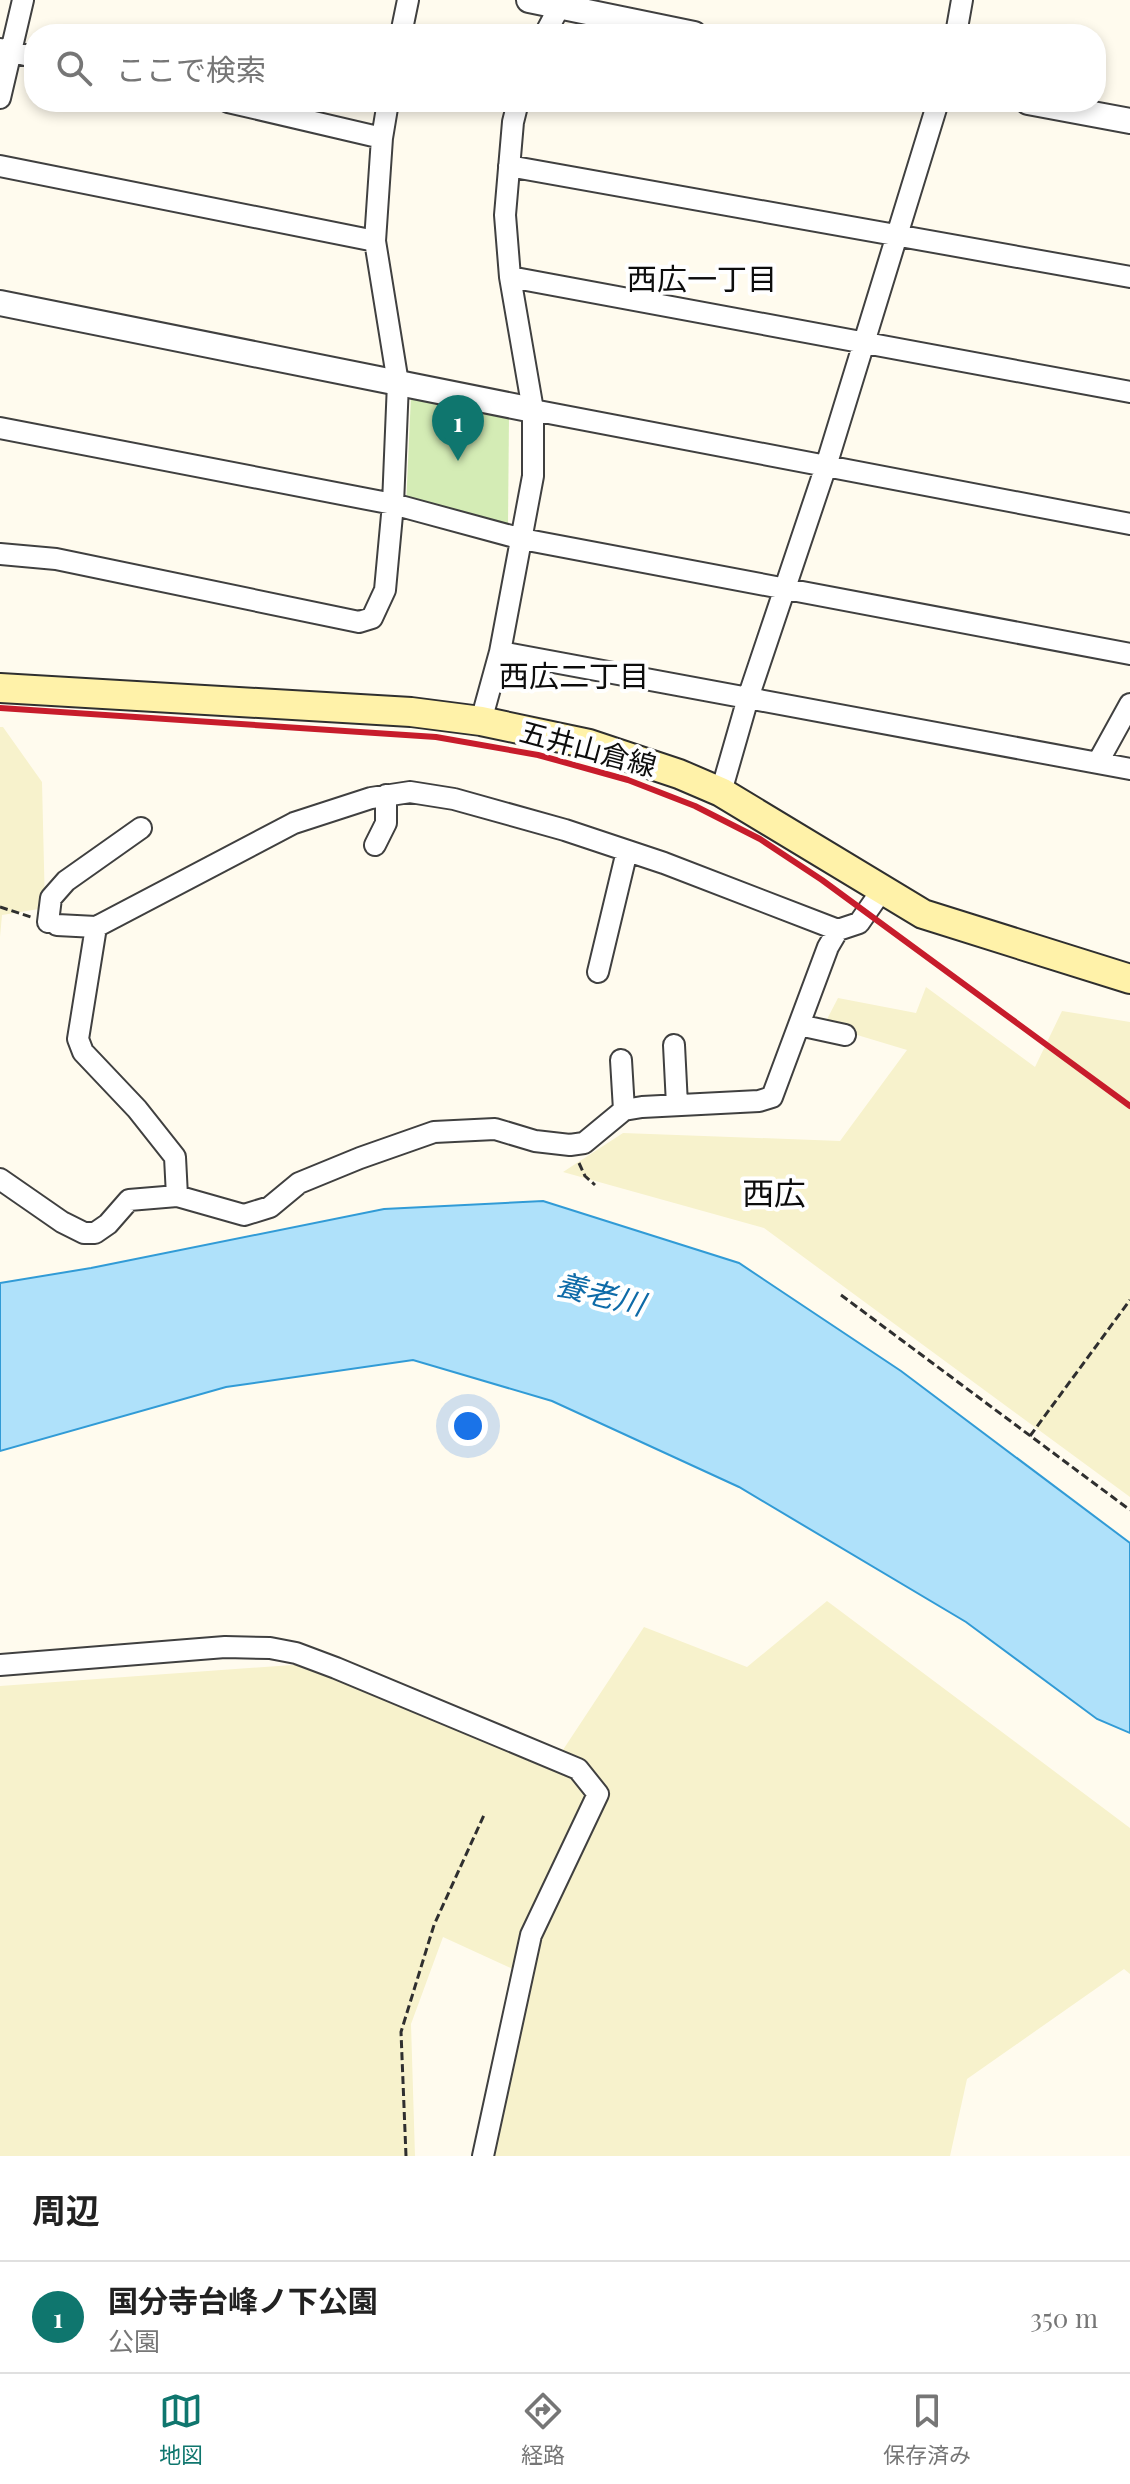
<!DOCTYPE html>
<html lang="ja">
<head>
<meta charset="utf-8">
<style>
  body { margin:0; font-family:"Playfair Display","Noto Sans JP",serif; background:#f6f6f6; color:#222 }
  .you { position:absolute; left:468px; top:1426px; width:28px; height:28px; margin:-20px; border:6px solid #fff; border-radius:50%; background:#1a73e8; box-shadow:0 0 0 12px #1a73e833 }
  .badge { display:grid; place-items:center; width:52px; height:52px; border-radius:50%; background:#0f766e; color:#fff; font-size:26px; font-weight:700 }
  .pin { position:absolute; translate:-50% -66px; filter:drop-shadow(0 2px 4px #0008) }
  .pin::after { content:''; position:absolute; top:42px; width:28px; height:24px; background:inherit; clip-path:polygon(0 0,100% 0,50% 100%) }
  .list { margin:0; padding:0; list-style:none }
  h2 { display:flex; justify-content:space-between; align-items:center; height:104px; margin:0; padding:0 32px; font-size:34px }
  h2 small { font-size:26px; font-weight:400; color:#767676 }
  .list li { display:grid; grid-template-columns:52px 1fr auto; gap:24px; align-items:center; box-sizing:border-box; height:112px; padding:0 32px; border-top:2px solid #e0e0e0 }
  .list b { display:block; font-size:30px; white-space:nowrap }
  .list p { margin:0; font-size:26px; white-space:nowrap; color:#767676 }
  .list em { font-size:26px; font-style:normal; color:#767676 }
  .icon { flex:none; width:44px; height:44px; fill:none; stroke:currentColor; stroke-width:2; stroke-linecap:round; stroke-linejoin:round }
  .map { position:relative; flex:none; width:1130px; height:2156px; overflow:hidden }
  .search { position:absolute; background:#fff; box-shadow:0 4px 12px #0003; left:24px; right:24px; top:24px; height:88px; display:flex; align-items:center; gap:20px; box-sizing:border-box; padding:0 28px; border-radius:32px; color:#767676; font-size:30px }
  .sheet { height:216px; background:#fff }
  nav { display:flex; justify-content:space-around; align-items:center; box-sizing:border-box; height:112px; border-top:2px solid #e0e0e0; background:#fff; font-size:22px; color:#767676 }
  nav a { display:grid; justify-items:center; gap:4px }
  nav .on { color:#0f766e }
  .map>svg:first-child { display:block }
  .farmland { fill:#f7f2cc }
  .green { fill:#d4ecb5 }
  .water { fill:#afe1fa; stroke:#319bd6; stroke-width:2 }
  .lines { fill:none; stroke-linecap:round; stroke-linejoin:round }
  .minor-casing { stroke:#404040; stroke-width:24 }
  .tertiary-casing { stroke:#404040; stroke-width:28 }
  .secondary-casing { stroke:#2f2f2f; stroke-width:32 }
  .path { stroke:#2f2f2f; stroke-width:3; stroke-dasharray:8 4; stroke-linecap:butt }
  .minor { stroke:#fff; stroke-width:20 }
  .tertiary { stroke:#fff; stroke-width:24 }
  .secondary { stroke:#fff2a9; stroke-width:28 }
  .rail { stroke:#c71c2b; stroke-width:6 }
  .labels { text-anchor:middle; stroke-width:8; stroke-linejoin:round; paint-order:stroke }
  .street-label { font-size:28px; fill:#0d0d0d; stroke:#fff }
  .neighbourhood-label { font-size:30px; fill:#0d0d0d; stroke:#fff }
  .water-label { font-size:30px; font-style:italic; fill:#0e6ba8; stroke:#fff }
  .quarter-label { font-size:32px; fill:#0d0d0d; stroke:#fff }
</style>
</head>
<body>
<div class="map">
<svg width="1130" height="2156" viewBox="0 0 1130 2156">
  <rect width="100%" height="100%" fill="#fffbee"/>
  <!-- farmland -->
  <path class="farmland" d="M0,727H3L42,782L45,908L2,915L0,937Z
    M926,987L1035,1067L1062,1011L1130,1022V1497L764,1228L563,1172L623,1133L840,1141L907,1050L824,1025L838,998L916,1013Z
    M827,1601L1130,1828V1974L1124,1969L967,2079L950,2156H490L517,1971L443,1937L411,2024L415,2156H0V1686L320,1663L555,1762L644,1627L747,1667Z"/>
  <!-- green -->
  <path class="green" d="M411,396L509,416L508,525L406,506Z"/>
  <!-- water -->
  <path class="water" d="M543,1201L739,1263L901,1371L1130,1543V1733L1097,1719L966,1622L739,1487L552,1401L413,1360L226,1387L0,1451V1283L91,1268L384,1209Z"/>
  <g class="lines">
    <!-- minor casing -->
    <g class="minor-casing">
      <path id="minor" d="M401,34L408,0
        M545,34L563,0
        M956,34L962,0
        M0,49L34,57
        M0,98L23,0
        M228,102L382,138
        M0,166L375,241
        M509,166L1130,277
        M510,277L1130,392
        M533,410L1130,524
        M0,428L393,504L522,539L1130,654
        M0,554L56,559L359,622L372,618L385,590L393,504L398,383L375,241L382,138L388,102
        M500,652L1130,769
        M481,721L500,652L533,476V410L510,277L505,215L513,122L518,102
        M1098,762L1130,704
        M721,792L748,698L826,466L938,102
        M375,845L386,823V795
        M48,922L51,898L66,881L141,828
        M57,925L96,927L294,823L371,798L410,792L454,799L565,830L664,863L838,930
        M96,927L78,1039L83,1052L137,1109L175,1157L177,1196
        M598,972L627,851
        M799,1025L845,1035
        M674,1045L677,1105
        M621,1060L624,1110
        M0,1179L62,1222L84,1233H95L108,1224L129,1200L177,1196L244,1215L270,1207L299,1183L360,1158L434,1132L495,1129L535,1141L570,1145L584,1143L624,1110L642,1107L759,1101L772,1097L828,947L838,930L859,923L882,890
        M0,1665L225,1647L270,1648L296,1653L336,1668L578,1769L598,1794L531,1935L483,2156"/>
    </g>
    <!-- tertiary casing -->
    <g class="tertiary-casing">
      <path id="tertiary" d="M529,0L694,34
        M1028,102L1130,121
        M0,303L533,410"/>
    </g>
    <!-- secondary casing -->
    <g class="secondary-casing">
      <path id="secondary" d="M0,688L411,712L481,721L589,744L679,774L721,792L923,914L1130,979"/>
    </g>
    <!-- path -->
    <path class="path" d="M0,907L31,917
      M579,1163L585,1176L595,1185
      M841,1295L1130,1510
      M1030,1436L1130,1300
      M406,2156L401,2032L434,1925L484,1815"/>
    <!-- minor -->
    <use href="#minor" class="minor"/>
    <!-- tertiary -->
    <use href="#tertiary" class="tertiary"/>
    <!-- secondary -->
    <use href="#secondary" class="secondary"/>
    <!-- rail -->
    <path class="rail" d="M0,708L436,737L538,755L628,780L695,806L760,839L822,880L1130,1106"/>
  </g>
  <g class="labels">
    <!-- street labels -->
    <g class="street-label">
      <text transform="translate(588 749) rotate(15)" y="10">五井山倉線</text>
    </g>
    <!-- neighbourhood labels -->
    <g class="neighbourhood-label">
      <text x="702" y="290">西広一丁目</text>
      <text x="574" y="687">西広二丁目</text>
    </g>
    <!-- water labels -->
    <g class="water-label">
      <text transform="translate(600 1295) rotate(14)" y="10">養老川</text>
    </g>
    <!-- quarter labels -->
    <g class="quarter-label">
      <text x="774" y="1205">西広</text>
    </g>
  </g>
</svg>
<div class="you"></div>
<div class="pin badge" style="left:458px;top:461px">1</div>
<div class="search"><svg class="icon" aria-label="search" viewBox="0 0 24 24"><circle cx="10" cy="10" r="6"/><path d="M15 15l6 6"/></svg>ここで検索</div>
</div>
<section class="sheet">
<h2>周辺<small></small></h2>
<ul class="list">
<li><span class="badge">1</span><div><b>国分寺台峰ノ下公園</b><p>公園</p></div><em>350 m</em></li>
</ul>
</section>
<nav>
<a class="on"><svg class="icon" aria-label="map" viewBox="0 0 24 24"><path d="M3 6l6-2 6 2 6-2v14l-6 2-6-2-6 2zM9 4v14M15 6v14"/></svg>地図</a>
<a><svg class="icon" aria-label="directions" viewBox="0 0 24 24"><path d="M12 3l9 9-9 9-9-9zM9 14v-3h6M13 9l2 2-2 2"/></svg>経路</a>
<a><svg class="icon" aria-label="saved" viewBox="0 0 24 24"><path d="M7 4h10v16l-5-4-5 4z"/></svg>保存済み</a>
</nav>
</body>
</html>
